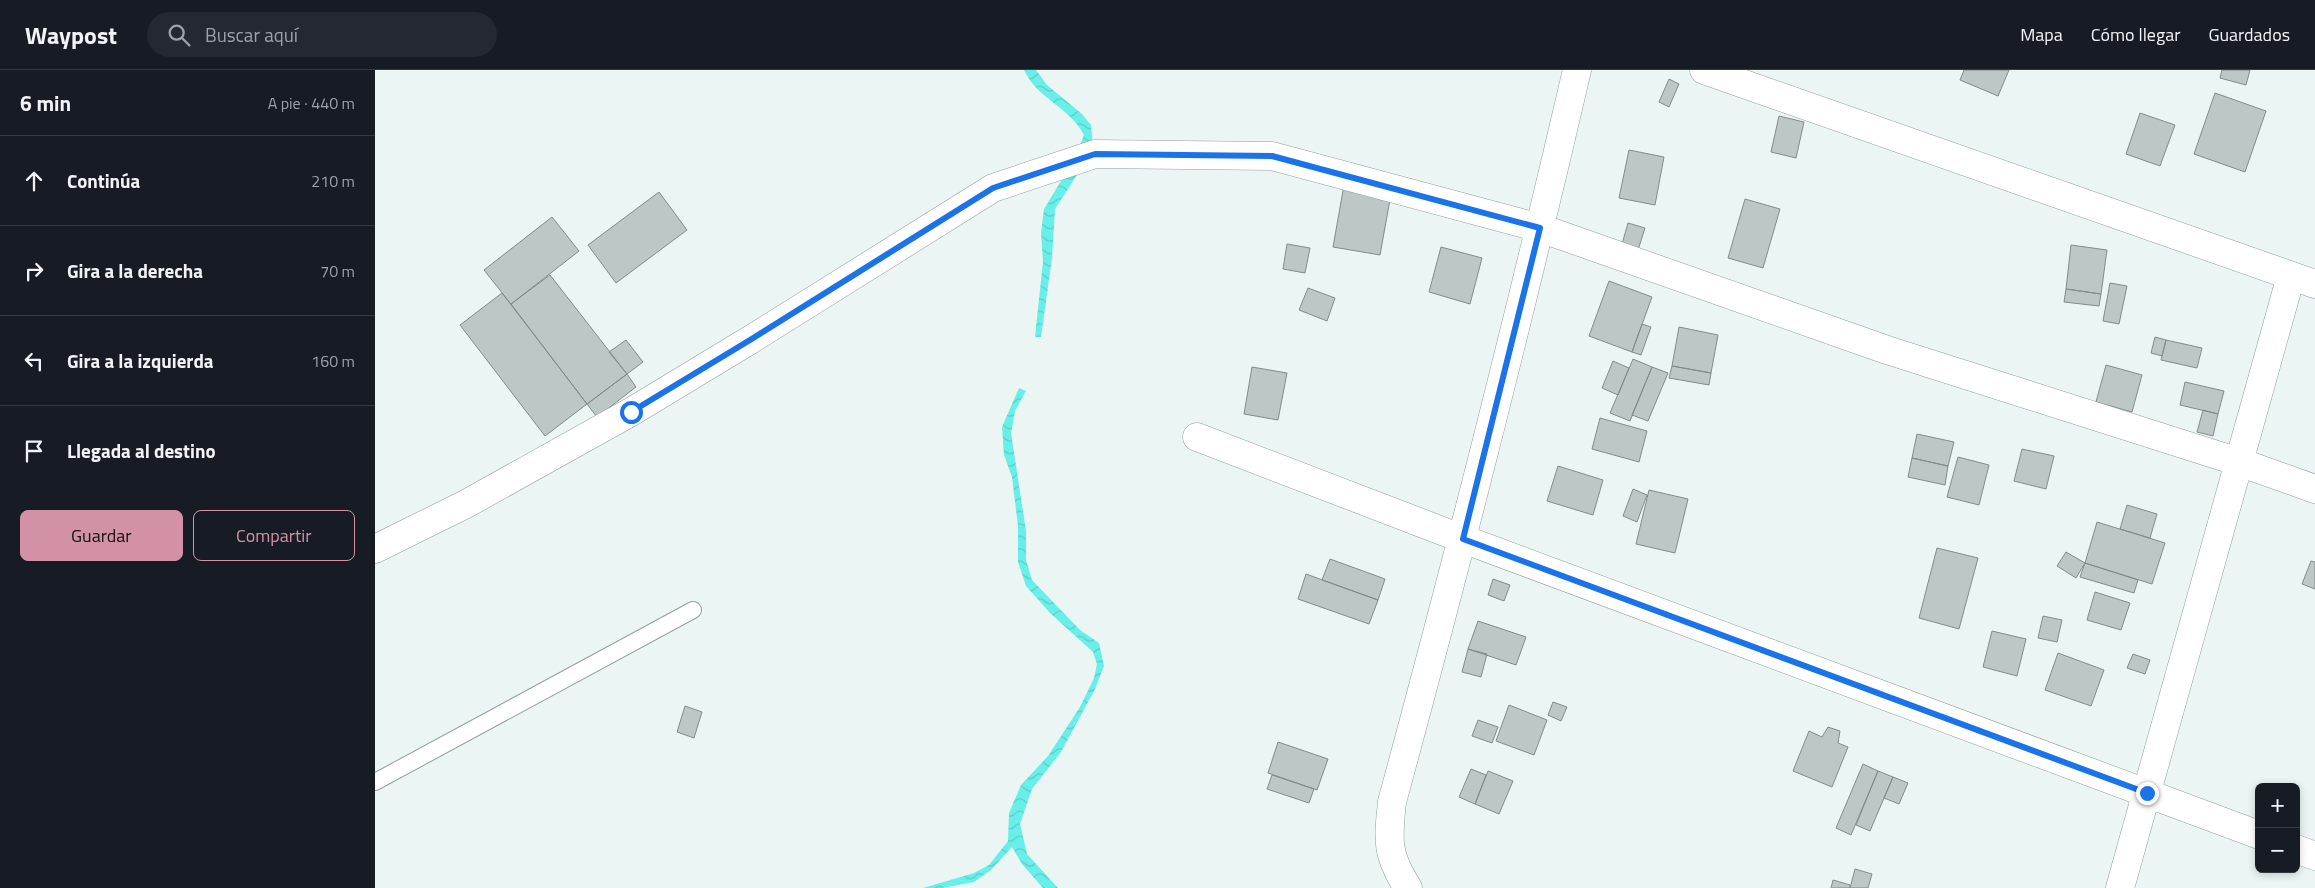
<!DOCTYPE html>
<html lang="es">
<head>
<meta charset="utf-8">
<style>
  body { margin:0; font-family:"Titillium Web",sans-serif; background:#242831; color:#f1f3f6 }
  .controls { position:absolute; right:15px; bottom:15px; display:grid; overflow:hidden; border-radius:8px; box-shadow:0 2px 8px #0003 }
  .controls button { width:45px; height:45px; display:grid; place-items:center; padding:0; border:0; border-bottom:1px solid #363941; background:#171b24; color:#f1f3f6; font:25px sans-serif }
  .stop { position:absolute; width:15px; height:15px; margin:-11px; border:4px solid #1a73e8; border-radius:50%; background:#fff }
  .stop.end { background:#1a73e8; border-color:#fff; box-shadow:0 1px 5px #0008 }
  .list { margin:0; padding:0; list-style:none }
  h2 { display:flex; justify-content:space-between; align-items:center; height:65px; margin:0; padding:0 20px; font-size:21px }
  h2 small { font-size:16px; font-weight:400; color:#9ea1a6 }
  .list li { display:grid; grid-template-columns:32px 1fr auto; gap:15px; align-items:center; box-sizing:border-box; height:90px; padding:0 20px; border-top:1px solid #363941 }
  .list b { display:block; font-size:19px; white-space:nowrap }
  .list em { font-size:16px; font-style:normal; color:#9ea1a6 }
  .actions { display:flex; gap:10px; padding:15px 20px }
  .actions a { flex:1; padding:11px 0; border:1px solid #d391a5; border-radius:8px; text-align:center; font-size:18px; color:#d391a5 }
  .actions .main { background:#d391a5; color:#111 }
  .icon { flex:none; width:28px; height:28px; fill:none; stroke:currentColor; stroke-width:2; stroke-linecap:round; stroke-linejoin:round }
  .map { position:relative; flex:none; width:1940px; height:818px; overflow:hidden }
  header { display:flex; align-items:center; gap:30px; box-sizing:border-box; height:70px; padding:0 25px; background:#171b24; border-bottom:1px solid #363941 }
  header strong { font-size:24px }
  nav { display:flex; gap:28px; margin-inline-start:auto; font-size:18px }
  .search { width:350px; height:45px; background:#242831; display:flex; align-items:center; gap:12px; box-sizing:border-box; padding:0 18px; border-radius:28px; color:#9ea1a6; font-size:19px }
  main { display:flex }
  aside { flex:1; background:#171b24 }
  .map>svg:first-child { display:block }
  .water { fill:url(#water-waves) }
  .building { fill:#bcc7c6; stroke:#818c8b }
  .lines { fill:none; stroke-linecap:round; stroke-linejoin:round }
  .lane-casing { stroke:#949e9d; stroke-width:18 }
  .street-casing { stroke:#949e9d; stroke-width:29 }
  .lane { stroke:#fff; stroke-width:16 }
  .street { stroke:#fff; stroke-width:28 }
  .route { stroke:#1a73e8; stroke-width:6 }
</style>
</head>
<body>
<header>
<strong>Waypost</strong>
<div class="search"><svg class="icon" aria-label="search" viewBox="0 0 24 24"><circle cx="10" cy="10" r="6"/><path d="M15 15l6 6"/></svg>Buscar aquí</div>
<nav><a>Mapa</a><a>Cómo llegar</a><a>Guardados</a></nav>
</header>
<main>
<aside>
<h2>6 min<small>A pie · 440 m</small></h2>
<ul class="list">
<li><svg class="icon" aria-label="ahead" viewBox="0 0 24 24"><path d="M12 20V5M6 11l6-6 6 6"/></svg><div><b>Continúa</b></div><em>210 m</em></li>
<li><svg class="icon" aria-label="right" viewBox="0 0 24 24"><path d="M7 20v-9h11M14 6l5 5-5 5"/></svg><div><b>Gira a la derecha</b></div><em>70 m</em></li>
<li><svg class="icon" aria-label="left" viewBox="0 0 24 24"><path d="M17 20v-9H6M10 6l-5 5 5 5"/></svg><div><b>Gira a la izquierda</b></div><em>160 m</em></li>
<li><svg class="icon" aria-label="arrive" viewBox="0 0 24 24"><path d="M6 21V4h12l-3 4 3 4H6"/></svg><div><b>Llegada al destino</b></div></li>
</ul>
<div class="actions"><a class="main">Guardar</a><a>Compartir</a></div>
</aside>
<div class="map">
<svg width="1940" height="818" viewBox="0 0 1940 818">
  <defs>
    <pattern id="water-waves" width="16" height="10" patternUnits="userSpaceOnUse" patternTransform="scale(1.25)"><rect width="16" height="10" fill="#69efea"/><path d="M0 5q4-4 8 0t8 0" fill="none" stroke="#5accc8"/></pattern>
  </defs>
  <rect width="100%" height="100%" fill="#eaf5f4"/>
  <!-- water -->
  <path class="water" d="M649,0H661L672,15L707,44L716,55L718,75L711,91L680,139L677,188L666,267H660L668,191L666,163L669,139L700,88L709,65C695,37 663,30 649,0Z
    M644,318L651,321L640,341L636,363L651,461V490L657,510L705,560L724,573L729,596L720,619L686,682L657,719L645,754L652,784L683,818H668L647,794L637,777L616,800L599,812L567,818H548L599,803L614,795L633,771L634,743L646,715L673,686L705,637L719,608L722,594L718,582L675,543L651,516L643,492V456L639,424L637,407L629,385L627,357Z"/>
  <!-- building -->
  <path class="building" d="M1589,0H1634L1623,26L1585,10Z
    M1847,0H1875L1871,15L1845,8Z
    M1294,9L1304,14L1294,37L1284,32Z
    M1840,23L1891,41L1870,102L1819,84Z
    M1765,43L1800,55L1785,96L1751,84Z
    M1404,46L1429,52L1421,88L1396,82Z
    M1254,80L1289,87L1280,135L1244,128Z
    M969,115L1016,124L1005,185L958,177Z
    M284,122L312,160L241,213L213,175Z
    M1370,129L1405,139L1388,198L1353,188Z
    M177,147L204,181L136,234L109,200Z
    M1253,153L1270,158L1263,180L1247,174Z
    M912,174L935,178L930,203L908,199Z
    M1696,175L1732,180L1726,224L1691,219Z
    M1066,177L1107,188L1095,234L1054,222Z
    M175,205L252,304L212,334L136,234Z
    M1234,211L1277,227L1257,282L1214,266Z
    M1735,213L1752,216L1744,254L1728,251Z
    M933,218L960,228L952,251L924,240Z
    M1691,219L1726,224L1724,236L1689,232Z
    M127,223L212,334L170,366L85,255Z
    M1267,254L1276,257L1266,285L1257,282Z
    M1304,257L1343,265L1336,303L1297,296Z
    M1780,267L1791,270L1787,286L1776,283Z
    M251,270L268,292L252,304L234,282Z
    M1791,270L1827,278L1822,298L1786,290Z
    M1258,289L1277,297L1255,351L1235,343Z
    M1238,291L1254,298L1243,325L1227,318Z
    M1731,295L1767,305L1757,342L1721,332Z
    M1297,296L1336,303L1334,315L1294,308Z
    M877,297L912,303L903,350L869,344Z
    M1277,297L1293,303L1273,351L1257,345Z
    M252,304L261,317L222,347L212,334Z
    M1810,312L1849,321L1843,344L1805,335Z
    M1828,340L1843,344L1838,366L1822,362Z
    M1225,348L1272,361L1264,392L1217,379Z
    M1542,364L1579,372L1573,396L1537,388Z
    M1647,379L1679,386L1671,419L1639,411Z
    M1583,387L1614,395L1604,435L1572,427Z
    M1537,388L1573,396L1570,415L1533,407Z
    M1183,396L1228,410L1218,445L1172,431Z
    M1258,419L1272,425L1262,452L1248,446Z
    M1274,420L1313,429L1300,483L1261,474Z
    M1752,435L1782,444L1775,468L1745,459Z
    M1722,452L1790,473L1777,514L1710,493Z
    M1562,478L1603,488L1584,559L1544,548Z
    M1691,482L1710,493L1701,508L1682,496Z
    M955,489L1010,509L1003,530L947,510Z
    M1936,491L1940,492V519L1927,514Z
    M1710,493L1763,510L1759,523L1705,507Z
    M931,504L1003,530L994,554L923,529Z
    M1118,509L1135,515L1129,531L1113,525Z
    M1720,522L1755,533L1746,560L1712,550Z
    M1668,546L1687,550L1682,572L1663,568Z
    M1103,551L1151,567L1141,595L1093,579Z
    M1617,561L1651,569L1642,606L1608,597Z
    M1093,579L1112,584L1106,607L1087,602Z
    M1683,583L1729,600L1716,636L1670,620Z
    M1758,584L1775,590L1770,604L1752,598Z
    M1178,632L1192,637L1186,651L1173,645Z
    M1134,635L1172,650L1159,685L1121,671Z
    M310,636L327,642L319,668L302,662Z
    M1103,650L1123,657L1117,673L1097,666Z
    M1453,657L1465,661L1463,673L1473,677L1457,717L1418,701L1434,661L1447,667Z
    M903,672L953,689L942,720L893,703Z
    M1488,694L1503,701L1476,765L1461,758Z
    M1096,699L1111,705L1100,734L1084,727Z
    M1113,701L1138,711L1124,744L1100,734Z
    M1503,701L1518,707L1495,761L1481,755Z
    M897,705L939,719L934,733L892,719Z
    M1518,707L1533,713L1524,734L1509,728Z
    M1480,799L1497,804L1493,818H1475Z
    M1458,810L1475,815V818H1456Z"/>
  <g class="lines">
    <!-- lane casing -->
    <g class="lane-casing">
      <path id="lane" d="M0,712L318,540"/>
    </g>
    <!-- street casing -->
    <g class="street-casing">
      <path id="street" d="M1329,0L1940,214
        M822,367L1088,469L1884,765
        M0,479L91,434L256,342L375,270L618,118L720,84L897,86L1165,158L1512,280L1864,392L1940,419
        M1921,779L1940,786
        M1033,818C1011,784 1013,770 1017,732C1083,489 1145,245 1202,0
        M1745,818L1916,206"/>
    </g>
    <!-- lane -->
    <use href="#lane" class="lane"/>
    <!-- street -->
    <use href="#street" class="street"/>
  </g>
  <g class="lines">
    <!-- route -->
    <path class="route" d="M256,342L375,270L618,118L720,84L897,86L1165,158L1088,469L1772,723"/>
  </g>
</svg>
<div class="controls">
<button>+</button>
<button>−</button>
</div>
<div class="stop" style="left:256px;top:342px"></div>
<div class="stop end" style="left:1772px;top:723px"></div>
</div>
</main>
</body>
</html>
